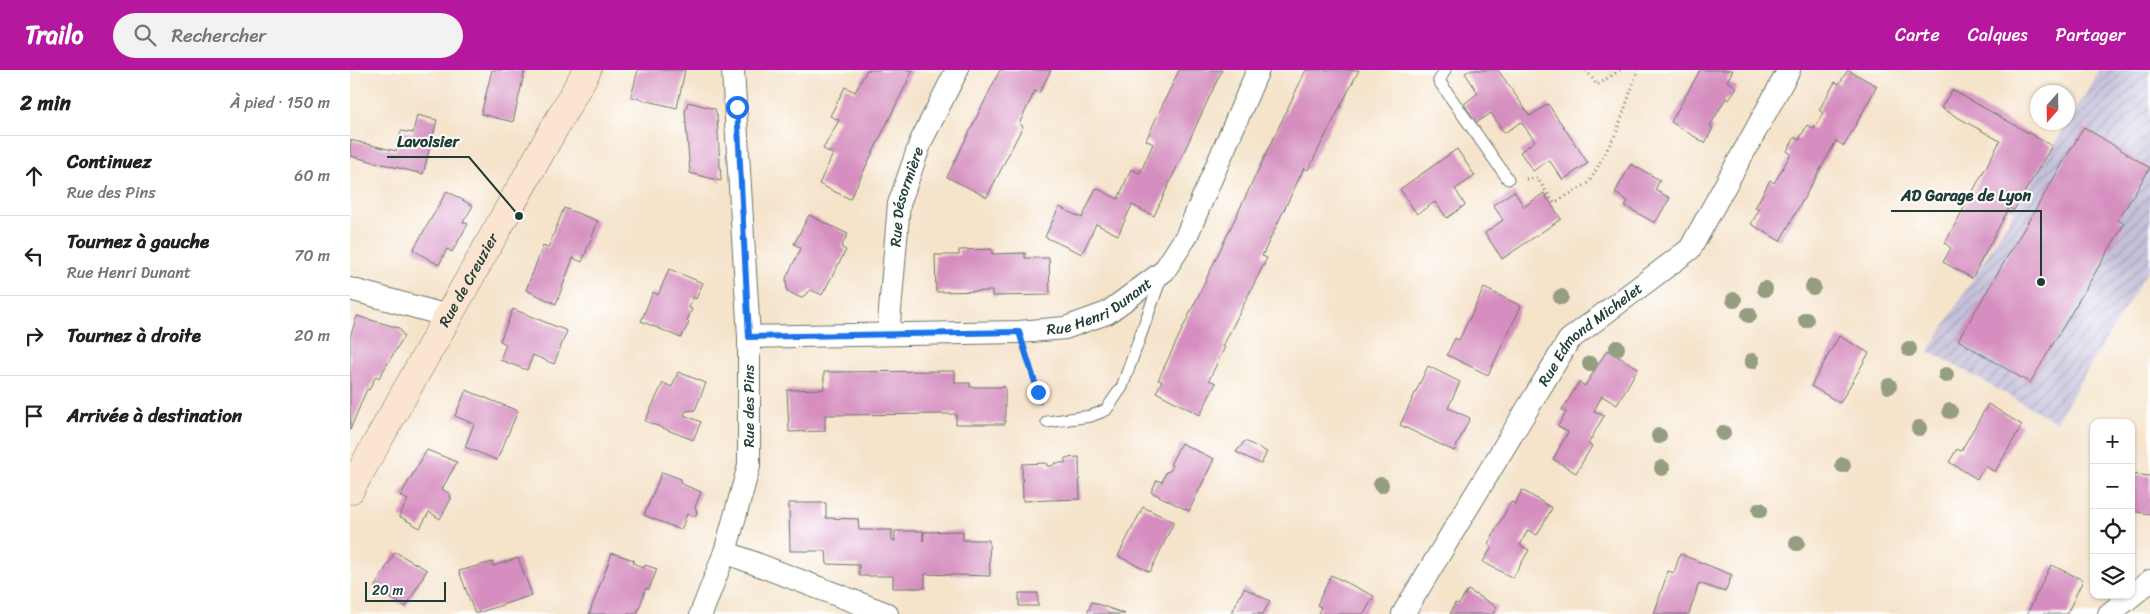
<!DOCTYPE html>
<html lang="fr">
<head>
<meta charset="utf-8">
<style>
  body { margin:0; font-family:Sriracha,sans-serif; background:#f2f2f2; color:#202124 }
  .controls { position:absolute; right:15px; bottom:15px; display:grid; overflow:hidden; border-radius:10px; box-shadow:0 1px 4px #0004 }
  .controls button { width:45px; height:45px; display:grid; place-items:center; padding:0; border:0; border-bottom:1px solid #e0e0e0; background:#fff; color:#202124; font:25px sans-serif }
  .compass { position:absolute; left:1680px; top:15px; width:45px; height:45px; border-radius:50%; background:#fff; box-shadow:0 1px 4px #0004; rotate:200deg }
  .scale { position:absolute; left:15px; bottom:12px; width:81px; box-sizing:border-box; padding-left:5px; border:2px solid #1f3d34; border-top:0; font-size:14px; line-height:18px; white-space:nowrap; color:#1f3d34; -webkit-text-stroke:4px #fff; paint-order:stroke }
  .stop { position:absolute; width:15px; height:15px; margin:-11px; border:4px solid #1a73e8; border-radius:50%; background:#fff }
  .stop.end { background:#1a73e8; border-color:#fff; box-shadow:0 1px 5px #0008 }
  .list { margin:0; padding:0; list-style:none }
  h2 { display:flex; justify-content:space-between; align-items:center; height:65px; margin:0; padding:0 20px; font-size:21px }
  h2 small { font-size:16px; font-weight:400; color:#757577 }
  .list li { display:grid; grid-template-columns:32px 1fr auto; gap:15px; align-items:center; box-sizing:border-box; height:80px; padding:0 20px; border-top:1px solid #e0e0e0 }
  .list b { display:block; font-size:19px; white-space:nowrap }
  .list p { margin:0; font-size:16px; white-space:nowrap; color:#757577 }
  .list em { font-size:16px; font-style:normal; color:#757577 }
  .icon { flex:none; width:28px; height:28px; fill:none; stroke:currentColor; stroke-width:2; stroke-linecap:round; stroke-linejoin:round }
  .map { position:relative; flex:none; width:1800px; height:544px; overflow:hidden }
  header { display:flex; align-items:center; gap:30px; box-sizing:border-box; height:70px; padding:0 25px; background:#b5179e; color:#fff }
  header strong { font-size:24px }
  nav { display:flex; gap:28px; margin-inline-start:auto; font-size:18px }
  .search { width:350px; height:45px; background:#f2f2f2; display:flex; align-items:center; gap:12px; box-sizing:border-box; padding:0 18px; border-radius:28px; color:#757577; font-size:19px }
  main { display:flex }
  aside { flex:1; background:#fff }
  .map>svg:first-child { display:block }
  .industrial { fill:url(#industrial-furrows) }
  .building { fill:#d58ebf }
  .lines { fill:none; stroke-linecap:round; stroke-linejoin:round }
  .lane-casing { stroke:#6a7768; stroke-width:13 }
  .street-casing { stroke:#6a7768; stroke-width:24 }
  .secondary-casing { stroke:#6a7768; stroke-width:29 }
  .path { stroke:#6a7768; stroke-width:3; stroke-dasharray:1 4; stroke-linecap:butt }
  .lane { stroke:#fff; stroke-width:11 }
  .street { stroke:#fff; stroke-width:22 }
  .secondary { stroke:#fce5d0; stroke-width:28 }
  .tree { fill:#969e80 }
  .route { stroke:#1a73e8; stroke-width:6 }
  .labels { text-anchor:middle; stroke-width:4; stroke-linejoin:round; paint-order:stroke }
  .street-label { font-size:15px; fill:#1f3d34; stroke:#fff }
  .leader { fill:none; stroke:#1f3d34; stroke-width:2 }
  .callout-dot { fill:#1f3d34; stroke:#fff; stroke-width:2 }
  .callout-label { font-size:16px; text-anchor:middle; font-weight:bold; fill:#1f3d34; stroke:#fff; stroke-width:4; stroke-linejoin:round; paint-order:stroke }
</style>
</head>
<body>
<header>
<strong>Trailo</strong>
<div class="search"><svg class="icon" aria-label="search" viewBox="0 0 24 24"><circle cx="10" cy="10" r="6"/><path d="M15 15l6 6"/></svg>Rechercher</div>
<nav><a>Carte</a><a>Calques</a><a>Partager</a></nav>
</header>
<main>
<aside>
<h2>2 min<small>À pied · 150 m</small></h2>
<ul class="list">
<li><svg class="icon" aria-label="ahead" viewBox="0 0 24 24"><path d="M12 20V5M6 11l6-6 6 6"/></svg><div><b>Continuez</b><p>Rue des Pins</p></div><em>60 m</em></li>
<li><svg class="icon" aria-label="left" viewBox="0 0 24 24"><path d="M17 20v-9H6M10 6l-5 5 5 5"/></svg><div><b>Tournez à gauche</b><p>Rue Henri Dunant</p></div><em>70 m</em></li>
<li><svg class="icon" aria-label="right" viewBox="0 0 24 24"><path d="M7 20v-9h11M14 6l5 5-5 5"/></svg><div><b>Tournez à droite</b></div><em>20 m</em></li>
<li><svg class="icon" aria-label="arrive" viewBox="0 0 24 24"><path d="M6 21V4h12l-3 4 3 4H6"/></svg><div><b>Arrivée à destination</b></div></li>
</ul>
</aside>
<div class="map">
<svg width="1800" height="544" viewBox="0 0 1800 544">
  <defs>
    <pattern id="industrial-furrows" width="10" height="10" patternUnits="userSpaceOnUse" patternTransform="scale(1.25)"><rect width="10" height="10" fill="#c5c0da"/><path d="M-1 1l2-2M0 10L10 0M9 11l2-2" fill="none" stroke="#9f9db2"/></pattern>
  </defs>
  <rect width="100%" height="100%" fill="#fff"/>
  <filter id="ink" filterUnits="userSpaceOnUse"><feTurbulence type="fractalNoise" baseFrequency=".02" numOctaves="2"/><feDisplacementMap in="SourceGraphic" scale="10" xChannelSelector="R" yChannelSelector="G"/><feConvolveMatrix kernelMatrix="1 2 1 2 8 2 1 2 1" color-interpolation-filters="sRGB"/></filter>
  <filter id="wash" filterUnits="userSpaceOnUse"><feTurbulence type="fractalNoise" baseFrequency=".0096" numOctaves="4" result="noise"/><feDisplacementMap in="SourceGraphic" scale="20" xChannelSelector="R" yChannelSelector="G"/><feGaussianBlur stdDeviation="1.12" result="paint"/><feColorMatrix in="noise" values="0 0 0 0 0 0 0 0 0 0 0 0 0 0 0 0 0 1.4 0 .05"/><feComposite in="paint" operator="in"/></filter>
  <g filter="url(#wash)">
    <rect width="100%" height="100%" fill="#f5e3ca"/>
    <!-- industrial -->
    <path class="industrial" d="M1750,0H1800V197L1706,352L1579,281Z"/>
    <g id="blocks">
      <!-- building -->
      <path class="building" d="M142,0H175L163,52L131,44Z
        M288,0H335L327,38L281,27Z
        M517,0H563L500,129L469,114L483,84L473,79L489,50L480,46L495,17L505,22Z
        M650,0H701L689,23L685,21L669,54L673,56L637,127L597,107Z
        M829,0H872L804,146L782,135L768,165L746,154L732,184L695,167L709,137L732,148L746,118L768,129L781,99L790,103L803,74L796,70Z
        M956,0H1009L958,100L954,98L912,186L917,188L873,276L875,277L859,310L866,313L850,345L806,322L812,311L808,310Z
        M1120,0H1148L1180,46L1198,34L1238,93L1213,110L1199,90L1183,101L1170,82L1185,71L1171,52L1154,63L1141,43L1126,53L1114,34L1128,23L1115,3Z
        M1350,0H1383L1377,11L1387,17L1379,30L1376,28L1360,56L1363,58L1355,73L1321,52Z
        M1498,0L1527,16L1494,76L1486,71L1430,171L1401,154L1409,140L1405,138L1420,110L1424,113L1441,84L1437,81L1445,67L1449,70L1457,55L1464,59L1473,43L1469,40L1485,12L1489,14Z
        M1602,20L1702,76L1664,140L1659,138L1622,208L1593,192L1601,178L1595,173L1650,71L1591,38Z
        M338,32L365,39L367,46L371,111L340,103L335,41Z
        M67,45L87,50L73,104L0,86V70L46,81L51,61L63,63Z
        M1734,57L1800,98L1768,150L1774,154L1680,313L1608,270Z
        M1107,79L1125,106L1105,119L1115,135L1097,148L1085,132L1067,144L1050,119Z
        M1281,94L1310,110L1305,120L1320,128L1305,153L1275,136L1278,131L1265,123Z
        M97,121L123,136L113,152L118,154L102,182L97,179L89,195L63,180Z
        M1164,121L1174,137L1194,123L1211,149L1152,189L1135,163L1153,150L1143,135Z
        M214,138L248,151L232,192L223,188L206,234L176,220L193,176L198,178Z
        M459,145L498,164L491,177L496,180L472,225L461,220L451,228L437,221L436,208L451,178L444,174Z
        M642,179V184L675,183V188H699L700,225L642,226V221L586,222L585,185H609V180Z
        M319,199L353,213L346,229L343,227L339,238L342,239L337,251L339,253L331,268L291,251L303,222L308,225Z
        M1134,218L1171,236L1138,305L1097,285L1105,268L1109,270Z
        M163,239L217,261L204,294L183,285L177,300L150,290L156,274L150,271Z
        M7,246L49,258L54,266L29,308L26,306L19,320L17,319L0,360V267Z
        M1489,266L1519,283L1490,333L1461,316Z
        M1257,280L1288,298L1267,335L1252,326L1244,341L1254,346L1238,374L1242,376L1226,403L1203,389L1218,362L1208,356L1216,342L1212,340L1229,312L1235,316Z
        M1078,296L1110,312L1098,338L1120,348L1104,381L1050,355Z
        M605,301V313H620V317H655V354H606V344L475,345V361L439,362L437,320L474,319V302Z
        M328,302L356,313L345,340L336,341L334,345L351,352L343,370L295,351L313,313L322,317Z
        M116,320L168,341L147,390L115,377L124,354L105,346Z
        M1638,334L1672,355L1645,402L1635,396L1627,409L1599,392L1607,379L1611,381Z
        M895,371L917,382L911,394L886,382Z
        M831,373L864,389L839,441L801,422L807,410L812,412L816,402L820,401L823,396L820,395Z
        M77,380L107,392L92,419L100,424L101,429L90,449L79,442L70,458L49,446L58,430L50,426Z
        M729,387L730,429L673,431L672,394L696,393L697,396H702L705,393H715V388Z
        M312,402L331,409L330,413L351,422L345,437L347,442L345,447L337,444L331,460L294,445Z
        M1781,404L1800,406V444L1781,441Z
        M1172,420L1202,438L1187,465L1178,460L1170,475L1179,480L1163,508L1133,492L1142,477L1138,474L1145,461L1161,432L1165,434Z
        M439,433H476V448L508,449L509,460H542V470L545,471V461H573V471L574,462L613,461V470H639L640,506L575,504V518H543V506H509V495L477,494L476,481H440Z
        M793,437L824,452L800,502L768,486Z
        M45,482L77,500L56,537L24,518Z
        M262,483L284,490L283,493L294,498L295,495L307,499L299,519L296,518L287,544H239Z
        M1330,484L1382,505L1375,522L1349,513L1339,544H1304L1318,501L1324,503Z
        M168,488L182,525L125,544L109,501L142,492L143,496Z
        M1701,495L1733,510L1717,544H1677Z
        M981,505L1024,526L1014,544H968L971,537L967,535Z
        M894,518L920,531L913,544H881Z
        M1118,520L1147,537L1143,544H1100L1105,533L1109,534Z
        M669,523H688V536H669Z
        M742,532L775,544H737Z"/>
    </g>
  </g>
  <g filter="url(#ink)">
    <use href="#blocks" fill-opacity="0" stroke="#6a7768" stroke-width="1"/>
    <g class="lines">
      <!-- lane casing -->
      <g class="lane-casing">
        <path id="lane" d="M1095,0L1089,11L1158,109
          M697,352L741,346L756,340L772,317L811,208"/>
      </g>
      <!-- street casing -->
      <g class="street-casing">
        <g id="street">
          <path d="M0,219L98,246"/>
          <path id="s1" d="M538,264L549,134L571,71L607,0"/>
          <path id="s2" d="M399,267L669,262L715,258L757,243L814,201L836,167L908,0"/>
          <path d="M375,482L537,544"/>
          <path d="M351,544L375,482L399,396V267L383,0"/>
          <path id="s3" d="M1053,544L1219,270L1340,179L1439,0"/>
          <path d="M1759,544L1800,511"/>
        </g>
      </g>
      <!-- secondary casing -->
      <g class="secondary-casing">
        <g id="secondary">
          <path id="s4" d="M0,420L237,0"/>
        </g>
      </g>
      <!-- path -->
      <path class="path" d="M1236,0L1247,15L1270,0
        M1176,109L1187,108L1204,133L1239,113L1267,61L1288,0
        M676,285L691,334"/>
      <!-- lane -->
      <use href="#lane" class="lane"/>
      <!-- street -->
      <use href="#street" class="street"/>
      <!-- secondary -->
      <use href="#secondary" class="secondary"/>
    </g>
    <!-- trees -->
    <g class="tree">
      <circle cx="1463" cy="217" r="8"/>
      <circle cx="1415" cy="219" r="8"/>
      <circle cx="1211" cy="227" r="8"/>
      <circle cx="1384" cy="230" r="8"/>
      <circle cx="1399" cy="245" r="8"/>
      <circle cx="1456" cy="250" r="8"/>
      <circle cx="1267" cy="278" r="8"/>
      <circle cx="1559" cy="279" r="8"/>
      <circle cx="1402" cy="291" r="8"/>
      <circle cx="1240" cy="294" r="8"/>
      <circle cx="1596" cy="305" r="8"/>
      <circle cx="1539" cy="316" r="8"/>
      <circle cx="1600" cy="341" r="8"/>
      <circle cx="1569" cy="358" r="8"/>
      <circle cx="1373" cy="363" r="8"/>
      <circle cx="1309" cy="366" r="8"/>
      <circle cx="1493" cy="395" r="8"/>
      <circle cx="1312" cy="398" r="8"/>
      <circle cx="1031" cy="415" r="8"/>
      <circle cx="1410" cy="440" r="8"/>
      <circle cx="1447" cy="473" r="8"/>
    </g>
  </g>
  <g class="lines" filter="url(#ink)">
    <!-- route -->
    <path class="route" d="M387,37L399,267L669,262L688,322"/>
  </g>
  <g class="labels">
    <!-- street labels -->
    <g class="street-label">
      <text dy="5" stroke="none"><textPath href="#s1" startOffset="139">Rue Désormière</textPath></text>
      <text dy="5" stroke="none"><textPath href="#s4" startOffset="241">Rue de Creuzier</textPath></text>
      <text dy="5" stroke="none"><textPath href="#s2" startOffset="356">Rue Henri Dunant</textPath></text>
      <text dy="5" stroke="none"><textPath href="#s3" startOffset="339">Rue Edmond Michelet</textPath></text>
      <text transform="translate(399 336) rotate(-90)" y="5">Rue des Pins</text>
    </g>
  </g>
  <!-- callouts -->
  <path class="leader" d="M169 146L119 87H37M1691 212L1691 141H1541"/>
  <g class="callout-dot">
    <circle cx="169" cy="146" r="5"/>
    <circle cx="1691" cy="212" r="5"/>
  </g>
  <g class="callout-label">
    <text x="78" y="77">Lavoisier</text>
    <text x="1616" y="131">AD Garage de Lyon</text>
  </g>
</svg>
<div class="controls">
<button>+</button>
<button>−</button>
<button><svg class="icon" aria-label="locate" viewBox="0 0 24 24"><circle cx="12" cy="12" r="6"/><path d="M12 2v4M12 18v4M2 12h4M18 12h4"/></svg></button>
<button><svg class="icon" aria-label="layers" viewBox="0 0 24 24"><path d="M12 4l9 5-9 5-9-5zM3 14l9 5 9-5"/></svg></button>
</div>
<svg class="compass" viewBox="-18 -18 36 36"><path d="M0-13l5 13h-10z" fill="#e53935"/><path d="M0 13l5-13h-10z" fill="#757577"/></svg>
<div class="scale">20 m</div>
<div class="stop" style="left:387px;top:37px"></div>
<div class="stop end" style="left:688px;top:322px"></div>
</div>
</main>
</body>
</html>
